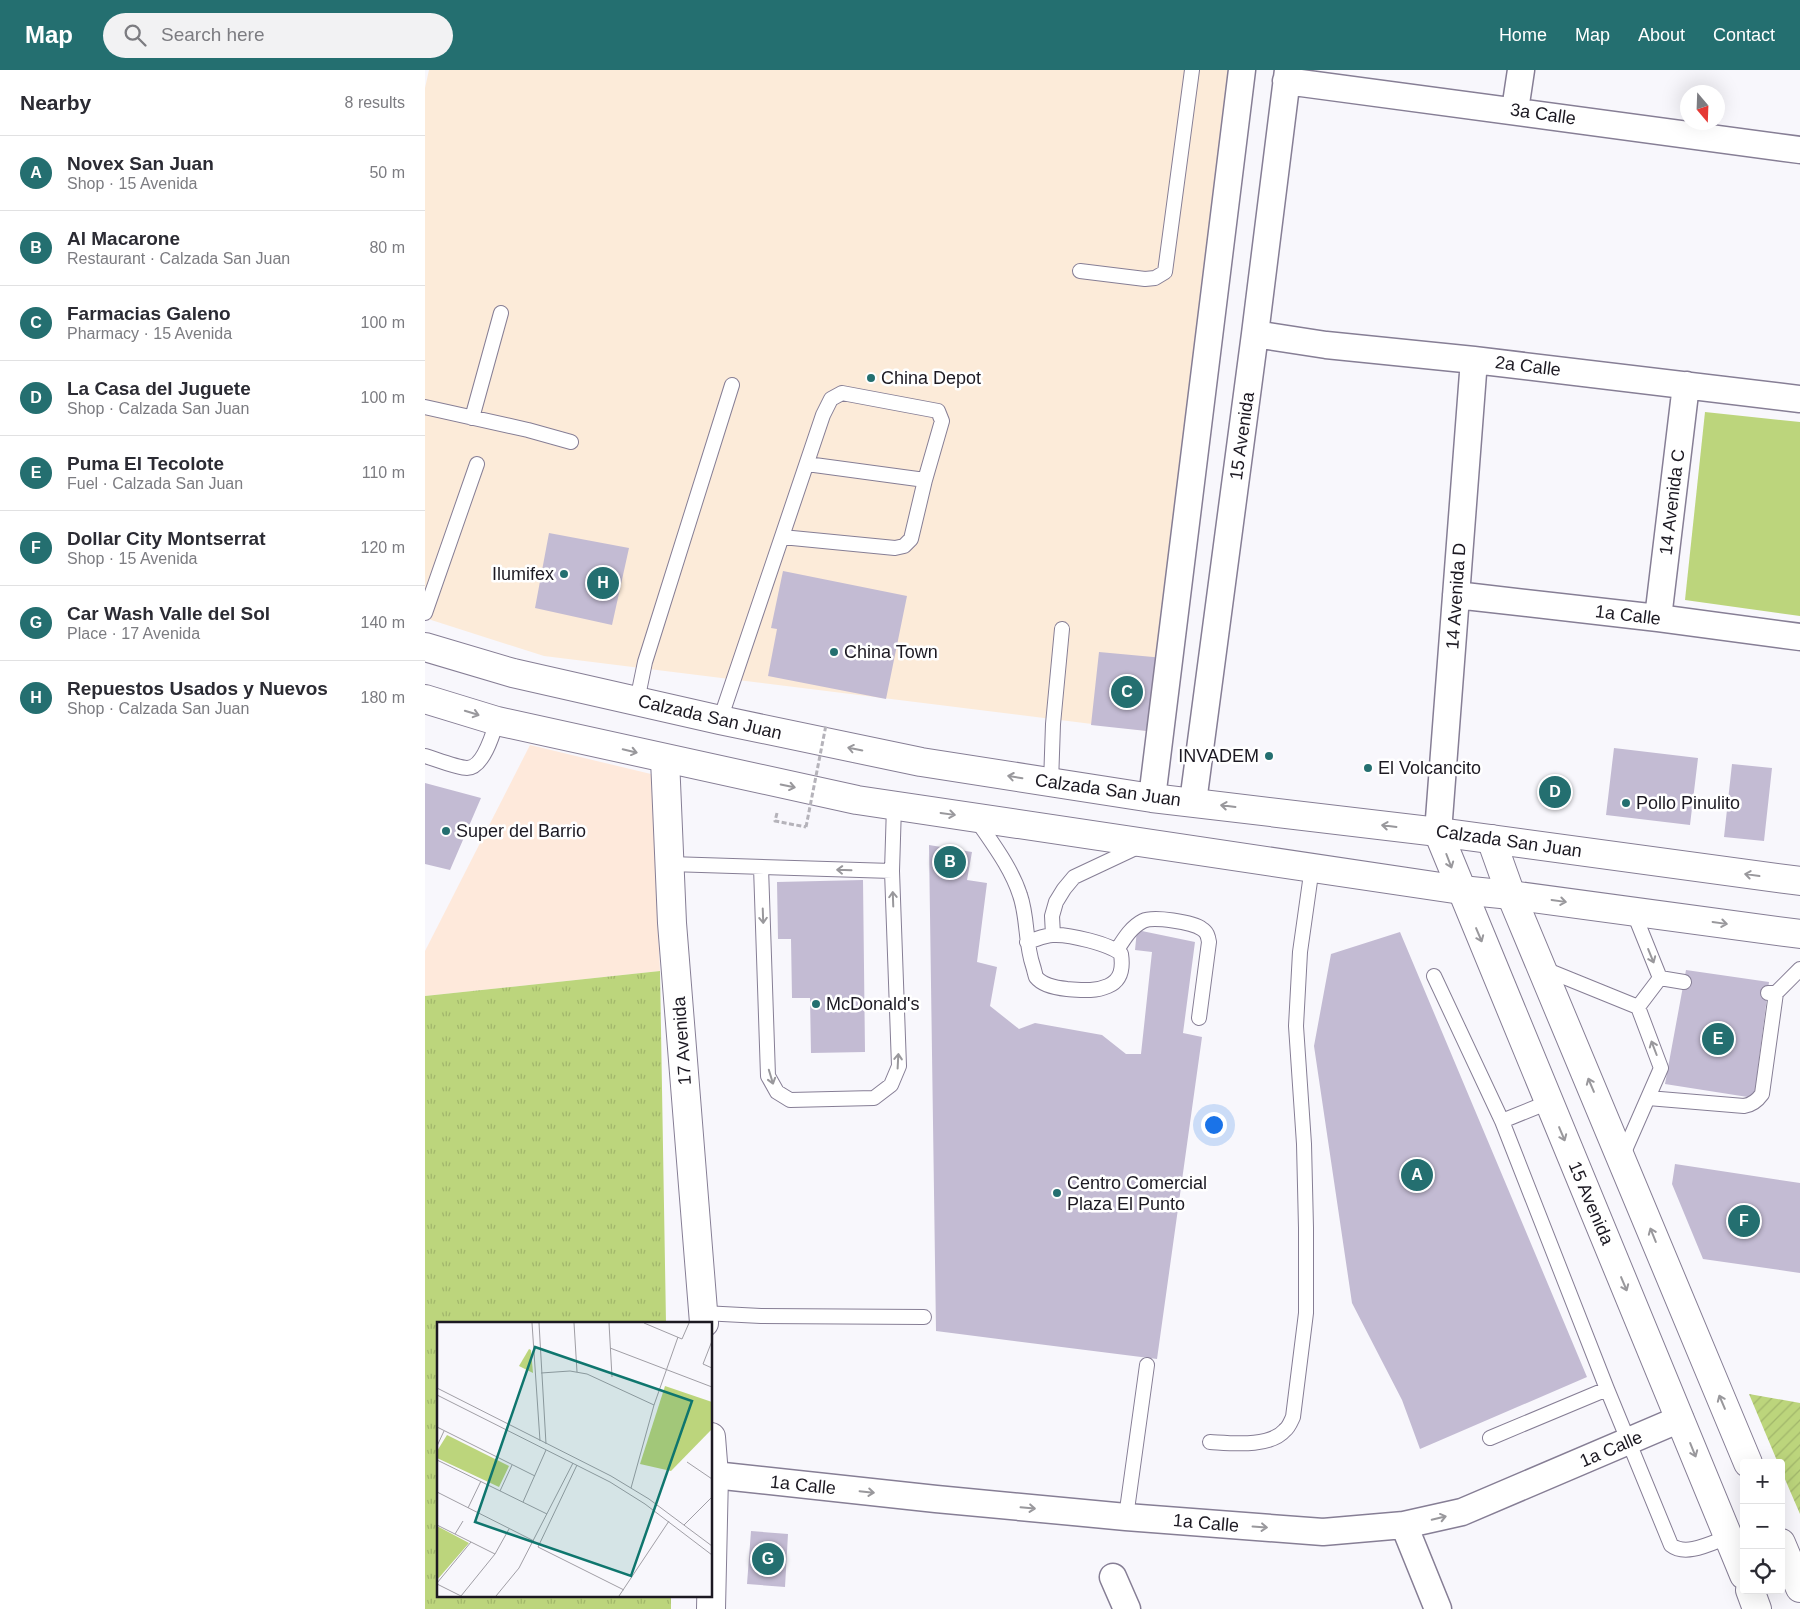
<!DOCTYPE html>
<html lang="en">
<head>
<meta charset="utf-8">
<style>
  body { margin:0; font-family:Arial,sans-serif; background:#f2f2f3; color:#2b2b33 }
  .controls { position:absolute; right:15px; bottom:15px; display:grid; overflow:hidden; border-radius:5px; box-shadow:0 5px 20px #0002 }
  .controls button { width:45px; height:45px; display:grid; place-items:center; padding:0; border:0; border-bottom:1px solid #e1e1e2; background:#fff; color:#2b2b33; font:25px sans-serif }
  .compass { position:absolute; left:1255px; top:15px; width:45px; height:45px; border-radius:50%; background:#fff; box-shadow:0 5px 20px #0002; rotate:161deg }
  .you { position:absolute; left:788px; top:1054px; width:18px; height:18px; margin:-12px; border:4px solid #fff; border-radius:50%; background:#1a73e8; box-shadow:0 0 0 8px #1a73e833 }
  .badge { display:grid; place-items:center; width:32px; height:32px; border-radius:50%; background:#246f70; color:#fff; font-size:16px; font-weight:700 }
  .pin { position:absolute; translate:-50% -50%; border:2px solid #fff; box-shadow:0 1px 5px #0006 }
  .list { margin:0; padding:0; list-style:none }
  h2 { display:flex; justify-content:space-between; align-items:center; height:65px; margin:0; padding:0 20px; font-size:21px }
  h2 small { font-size:16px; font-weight:400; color:#7c7c81 }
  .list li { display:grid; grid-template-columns:32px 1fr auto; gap:15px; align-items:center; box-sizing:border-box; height:75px; padding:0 20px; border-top:1px solid #e1e1e2 }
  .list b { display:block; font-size:19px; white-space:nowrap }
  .list p { margin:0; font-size:16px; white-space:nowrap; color:#7c7c81 }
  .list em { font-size:16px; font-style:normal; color:#7c7c81 }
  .icon { flex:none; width:28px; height:28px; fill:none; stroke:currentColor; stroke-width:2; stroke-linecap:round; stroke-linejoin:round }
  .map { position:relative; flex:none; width:1375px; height:1539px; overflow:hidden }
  header { display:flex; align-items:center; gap:30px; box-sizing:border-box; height:70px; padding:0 25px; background:#246f70; color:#fff }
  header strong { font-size:24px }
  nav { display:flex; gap:28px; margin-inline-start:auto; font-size:18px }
  .search { width:350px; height:45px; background:#f2f2f3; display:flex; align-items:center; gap:12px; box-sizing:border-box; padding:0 18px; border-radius:28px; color:#7c7c81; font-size:19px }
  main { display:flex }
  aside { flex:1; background:#fff }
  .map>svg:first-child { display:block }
  .industrial { fill:#fcebd9 }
  .education { fill:#fee9db }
  .grass { fill:url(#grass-tufts) }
  .park { fill:#bcd57c }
  .garden { fill:url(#garden-furrows) }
  .building { fill:#c3bbd3 }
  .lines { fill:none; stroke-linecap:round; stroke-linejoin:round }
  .service-casing { stroke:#867e95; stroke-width:16 }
  .minor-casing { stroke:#867e95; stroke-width:29 }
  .tertiary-casing { stroke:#867e95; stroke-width:30 }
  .secondary-casing { stroke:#867e95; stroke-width:30 }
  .primary-casing { stroke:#867e95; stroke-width:30 }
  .path { stroke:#b5b3ba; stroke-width:3; stroke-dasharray:5 2.5; stroke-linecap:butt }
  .service { stroke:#fff; stroke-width:14 }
  .minor { stroke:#fff; stroke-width:26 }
  .tertiary { stroke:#fff; stroke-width:28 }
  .secondary { stroke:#fff; stroke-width:28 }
  .primary { stroke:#fff; stroke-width:28 }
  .path-bridge { stroke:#b5b3ba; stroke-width:3; stroke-dasharray:5 2.5; stroke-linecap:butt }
  .oneway { stroke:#99989c }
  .poi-dot { fill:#246f70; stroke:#fff; stroke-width:2 }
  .labels { text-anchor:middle; stroke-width:5; stroke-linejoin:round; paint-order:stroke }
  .street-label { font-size:18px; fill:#1c1922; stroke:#fff }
  .poi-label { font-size:18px; fill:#1c1922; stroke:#fff; text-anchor:start }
  .inset-road { fill:none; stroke:#a09ea5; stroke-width:1 }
  .view { fill:#0f766e; fill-opacity:0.15; stroke:#0f766e; stroke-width:2.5 }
  .inset-edge { fill:none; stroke:#1c1922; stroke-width:2.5 }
</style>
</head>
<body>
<header>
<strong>Map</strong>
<div class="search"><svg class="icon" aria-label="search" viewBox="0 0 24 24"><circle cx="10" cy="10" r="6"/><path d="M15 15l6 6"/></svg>Search here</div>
<nav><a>Home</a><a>Map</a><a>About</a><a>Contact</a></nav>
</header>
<main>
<aside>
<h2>Nearby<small>8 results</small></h2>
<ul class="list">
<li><span class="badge">A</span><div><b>Novex San Juan</b><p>Shop · 15 Avenida</p></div><em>50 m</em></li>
<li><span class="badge">B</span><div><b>Al Macarone</b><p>Restaurant · Calzada San Juan</p></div><em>80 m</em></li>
<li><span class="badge">C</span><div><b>Farmacias Galeno</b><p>Pharmacy · 15 Avenida</p></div><em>100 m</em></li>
<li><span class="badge">D</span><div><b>La Casa del Juguete</b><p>Shop · Calzada San Juan</p></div><em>100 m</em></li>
<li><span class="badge">E</span><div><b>Puma El Tecolote</b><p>Fuel · Calzada San Juan</p></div><em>110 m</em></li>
<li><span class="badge">F</span><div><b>Dollar City Montserrat</b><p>Shop · 15 Avenida</p></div><em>120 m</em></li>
<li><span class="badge">G</span><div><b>Car Wash Valle del Sol</b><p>Place · 17 Avenida</p></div><em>140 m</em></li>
<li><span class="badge">H</span><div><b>Repuestos Usados y Nuevos</b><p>Shop · Calzada San Juan</p></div><em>180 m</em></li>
</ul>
</aside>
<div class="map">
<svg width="1375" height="1539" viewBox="0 0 1375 1539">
  <defs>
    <pattern id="grass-tufts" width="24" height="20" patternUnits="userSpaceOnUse" patternTransform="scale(1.25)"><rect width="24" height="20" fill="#bcd57c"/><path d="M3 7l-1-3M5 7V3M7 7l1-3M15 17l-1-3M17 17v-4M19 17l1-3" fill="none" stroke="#a1b66b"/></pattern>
    <pattern id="garden-furrows" width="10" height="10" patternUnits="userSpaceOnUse" patternTransform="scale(1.25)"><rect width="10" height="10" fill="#bcd57c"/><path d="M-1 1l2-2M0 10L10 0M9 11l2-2" fill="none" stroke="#a1b66b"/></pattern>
  </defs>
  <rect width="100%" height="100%" fill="#f8f7fc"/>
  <!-- industrial -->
  <path class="industrial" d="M4,0H803L731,662L119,586L0,548V18Z"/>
  <!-- education -->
  <path class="education" d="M105,675L226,704L235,901L0,926V881Z"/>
  <!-- grass -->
  <path class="grass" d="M235,901L241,1253H14V1525H246V1539H0V926Z"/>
  <!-- park -->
  <path class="park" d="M1280,342L1375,352V546L1260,530Z"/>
  <!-- garden -->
  <path class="garden" d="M1324,1324L1375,1333V1444L1356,1400V1393H1353Z"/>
  <!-- building -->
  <path class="building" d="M124,463L204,478L187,555L110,538Z
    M358,501L482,526L461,629L343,606L352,559L346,558Z
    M674,582L739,588L731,662L666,655Z
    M1189,678L1273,688L1265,755L1181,745Z
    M1307,694L1347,698L1339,771L1299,767Z
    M0,713L56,728L25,800L0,794Z
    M504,775L547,782L542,810L562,813L552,892L572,897L565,936L594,959L610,953L677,965L701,984H716L727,882L710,880L712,860L770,872L758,963L777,967L732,1289L511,1261Z
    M438,810L440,982L386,983L385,928H367L366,869H353L352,812Z
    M975,862L1162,1307L995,1379L977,1330L927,1233L889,976L906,884Z
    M1261,900L1344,912L1329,1028L1240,1014Z
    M1250,1094L1375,1113V1203L1278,1189L1247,1114Z
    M326,1461L363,1464L360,1517L322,1514Z"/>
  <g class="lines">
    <!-- service casing -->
    <g class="service-casing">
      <path id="service" d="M655,201L720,209L730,208L740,202L767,0
        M0,337L103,360L146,372
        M47,348L76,243
        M357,467L470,478L479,476L486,469L500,410L382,394
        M0,543L52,394
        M212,631L220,592L307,315
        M295,650L398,345L406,329L417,323L513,341L517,351L500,410
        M0,686C10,689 33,698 42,698C58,698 68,664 72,651
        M626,713L628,654L637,559
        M551,749C567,773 586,797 595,825C603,848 600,873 608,896C609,899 610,904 611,907C618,916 632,918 642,919C657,920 669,922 683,916C697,910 698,897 696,884C685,874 644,864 628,865C620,865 610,870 602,872
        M245,794L467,801
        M336,797L343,1006L352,1022L365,1030L449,1028L466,1015L474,996L467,801L469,736
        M1208,841L1235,908L1259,912
        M628,865L627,846L631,832L639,819L649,807L715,776
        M692,880C699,869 706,857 718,851C728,846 768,852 777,859C782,862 783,866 784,872L774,948
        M1117,898L1213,937L1236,998L1197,1087
        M1009,906L1077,1051L1182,1319L1246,1475C1261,1487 1286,1473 1303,1467
        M1343,923H1351L1375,899
        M1213,937L1235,908
        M1223,1028L1319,1036C1327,1035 1332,1031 1337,1024L1351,923
        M1077,1051L1124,1032
        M278,1243L336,1246L499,1247
        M1065,1368L1182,1319
        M785,1372C805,1373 845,1378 860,1360C864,1357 866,1351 868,1347L881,1243V1158L879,1074L871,956L875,882L887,797
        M701,1447L722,1295"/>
    </g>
    <!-- minor casing -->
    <g class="minor-casing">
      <path id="minor" d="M861,11L1375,80
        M1090,40L1096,0
        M830,264L901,275L1049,290L1375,329
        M1031,525L1233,548L1375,567
        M1233,548L1261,315
        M727,728L817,0
        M768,732L830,264L863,0
        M1013,762L1049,290
        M289,1405L511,1429L701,1447L898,1462L979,1455L1037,1442L1255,1349
        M979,1455L1013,1539
        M688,1507L702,1539"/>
    </g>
    <!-- tertiary casing -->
    <g class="tertiary-casing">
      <path id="tertiary" d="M240,689L247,853L279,1253
        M286,1539L289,1405L286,1367"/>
    </g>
    <!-- secondary casing -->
    <g class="secondary-casing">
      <path id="secondary" d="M1013,762L1319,1505
        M1066,769L1086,825L1323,1393
        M1356,1473L1375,1518
        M1325,1520L1332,1539"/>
    </g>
    <!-- primary casing -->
    <g class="primary-casing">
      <path id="primary" d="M0,577L88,603L295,650L496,692L727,728L1013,762L1375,811
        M0,629L72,651L432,730L1036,820L1086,825L1375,864"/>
    </g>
    <!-- path -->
    <path class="path" d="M352,743L350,751L381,757"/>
    <!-- service -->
    <use href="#service" class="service"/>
    <!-- minor -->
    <use href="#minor" class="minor"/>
    <!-- tertiary -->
    <use href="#tertiary" class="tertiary"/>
    <!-- secondary -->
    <use href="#secondary" class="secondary"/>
    <!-- primary -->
    <use href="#primary" class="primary"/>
    <!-- path-bridge -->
    <path class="path-bridge" d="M381,757L401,655"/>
  </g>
  <!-- one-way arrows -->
  <defs><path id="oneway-shaft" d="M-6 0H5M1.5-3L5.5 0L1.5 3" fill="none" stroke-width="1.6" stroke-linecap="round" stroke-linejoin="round" transform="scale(1.25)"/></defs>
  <g class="oneway">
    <use href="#oneway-shaft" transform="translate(47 643) rotate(17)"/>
    <use href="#oneway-shaft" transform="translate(430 679) rotate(-169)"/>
    <use href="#oneway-shaft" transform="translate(205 681) rotate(13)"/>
    <use href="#oneway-shaft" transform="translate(590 707) rotate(-171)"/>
    <use href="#oneway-shaft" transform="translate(363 716) rotate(12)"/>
    <use href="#oneway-shaft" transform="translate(803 736) rotate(-173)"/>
    <use href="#oneway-shaft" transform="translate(523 744) rotate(8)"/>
    <use href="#oneway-shaft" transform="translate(964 756) rotate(-173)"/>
    <use href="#oneway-shaft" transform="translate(1024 791) rotate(69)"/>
    <use href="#oneway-shaft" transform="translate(419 800) rotate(-178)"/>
    <use href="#oneway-shaft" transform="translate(1327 805) rotate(-172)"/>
    <use href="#oneway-shaft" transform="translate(468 829) rotate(-92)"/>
    <use href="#oneway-shaft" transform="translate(1134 831) rotate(8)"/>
    <use href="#oneway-shaft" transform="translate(338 846) rotate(88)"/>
    <use href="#oneway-shaft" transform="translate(1295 853) rotate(8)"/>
    <use href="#oneway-shaft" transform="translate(1054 865) rotate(67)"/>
    <use href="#oneway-shaft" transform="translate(1226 886) rotate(68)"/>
    <use href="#oneway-shaft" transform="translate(1229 978) rotate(-111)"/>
    <use href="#oneway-shaft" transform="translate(473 991) rotate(-87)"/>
    <use href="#oneway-shaft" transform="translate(346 1007) rotate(73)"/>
    <use href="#oneway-shaft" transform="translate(1166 1015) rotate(-113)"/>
    <use href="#oneway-shaft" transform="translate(1137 1064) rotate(67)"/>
    <use href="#oneway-shaft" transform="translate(1228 1165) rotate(-112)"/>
    <use href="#oneway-shaft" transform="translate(1199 1214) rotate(67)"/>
    <use href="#oneway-shaft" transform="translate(1297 1332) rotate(-113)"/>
    <use href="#oneway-shaft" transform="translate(1268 1380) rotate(68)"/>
    <use href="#oneway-shaft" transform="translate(442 1422) rotate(6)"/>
    <use href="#oneway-shaft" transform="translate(603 1438) rotate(5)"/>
    <use href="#oneway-shaft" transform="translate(1014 1448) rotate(-13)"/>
    <use href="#oneway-shaft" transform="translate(835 1457) rotate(4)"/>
  </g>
  <!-- markers -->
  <g class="poi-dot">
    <circle cx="446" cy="308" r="5"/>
    <circle cx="139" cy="504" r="5"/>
    <circle cx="409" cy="582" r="5"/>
    <circle cx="844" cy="686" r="5"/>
    <circle cx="943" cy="698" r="5"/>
    <circle cx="1201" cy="733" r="5"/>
    <circle cx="21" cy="761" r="5"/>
    <circle cx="391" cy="934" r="5"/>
    <circle cx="632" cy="1123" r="5"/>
  </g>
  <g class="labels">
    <!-- street labels -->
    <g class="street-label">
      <text transform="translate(1118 44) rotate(8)" y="6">3a Calle</text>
      <text transform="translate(1103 296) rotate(7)" y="6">2a Calle</text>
      <text transform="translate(817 366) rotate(-82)" y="6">15 Avenida</text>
      <text transform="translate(1247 432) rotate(-83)" y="6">14 Avenida C</text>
      <text transform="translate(1031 526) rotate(-86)" y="6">14 Avenida D</text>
      <text transform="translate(1203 545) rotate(7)" y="6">1a Calle</text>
      <text transform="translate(285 647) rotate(13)" y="6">Calzada San Juan</text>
      <text transform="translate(683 720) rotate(8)" y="6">Calzada San Juan</text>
      <text transform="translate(1084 771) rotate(8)" y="6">Calzada San Juan</text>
      <text transform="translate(257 971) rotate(-94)" y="6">17 Avenida</text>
      <text transform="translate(1166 1133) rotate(67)" y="6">15 Avenida</text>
      <text transform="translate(1186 1379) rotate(-23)" y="6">1a Calle</text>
      <text transform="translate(378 1415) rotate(6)" y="6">1a Calle</text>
      <text transform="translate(781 1453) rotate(5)" y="6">1a Calle</text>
    </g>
    <!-- poi labels -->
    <g class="poi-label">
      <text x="456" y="314">China Depot</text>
      <text x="129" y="510" text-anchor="end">Ilumifex</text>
      <text x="419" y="588">China Town</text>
      <text x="834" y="692" text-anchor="end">INVADEM</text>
      <text x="953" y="704">El Volcancito</text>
      <text x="1211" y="739">Pollo Pinulito</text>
      <text x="31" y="767">Super del Barrio</text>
      <text x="401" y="940">McDonald's</text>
      <text x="642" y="1119">Centro Comercial<tspan x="642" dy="21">Plaza El Punto</tspan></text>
    </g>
  </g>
  <!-- overview -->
  <g transform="translate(12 1252)">
    <rect width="275" height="275" fill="#f8f7fc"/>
    <path d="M228,64L275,80V107L234,149L203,142Z" fill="#bcd57c"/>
    <path d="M10,113L72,144L62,165L0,136V129ZM0,204L32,221L0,258Z" fill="#bcd57c"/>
    <path d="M92,27L94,28L96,51L82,44Z" fill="#bcd57c"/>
    <path class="inset-road" d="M95,1L103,119M102,1L109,122M137,1L140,50M172,1L175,55M207,1L245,17L252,1M275,19L266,42L275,46M173,26L275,65M104,51L133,49L150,52L217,83M0,66L174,154L212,177L275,224M0,73L173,160L208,182L275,233M0,105L98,154M0,124L7,109M0,138L110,192M250,140L275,157M140,143L101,225L187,268M194,166L217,83L241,15M63,169L75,143M0,170L97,219M86,180L109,128M31,186L44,159M0,203L58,232M247,203L275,175M18,212L26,199M0,261L34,220M0,262L24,274M24,274L58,232L72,207M59,274L82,246L136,141M182,274L232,199"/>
    <path class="view" d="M98,25L255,79L194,254L38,200Z"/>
    <rect width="275" height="275" class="inset-edge"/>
  </g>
</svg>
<div class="controls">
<button>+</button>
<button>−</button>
<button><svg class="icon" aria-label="locate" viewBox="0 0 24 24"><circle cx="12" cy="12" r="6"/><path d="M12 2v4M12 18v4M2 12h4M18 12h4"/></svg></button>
</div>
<svg class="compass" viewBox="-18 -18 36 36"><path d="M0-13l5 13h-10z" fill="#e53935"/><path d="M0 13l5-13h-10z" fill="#7c7c81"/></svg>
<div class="you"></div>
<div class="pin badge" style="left:992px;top:1105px">A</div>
<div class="pin badge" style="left:525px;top:792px">B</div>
<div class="pin badge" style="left:702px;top:622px">C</div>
<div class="pin badge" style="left:1130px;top:722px">D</div>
<div class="pin badge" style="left:1293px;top:969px">E</div>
<div class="pin badge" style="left:1319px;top:1151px">F</div>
<div class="pin badge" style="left:343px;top:1489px">G</div>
<div class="pin badge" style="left:178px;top:513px">H</div>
</div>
</main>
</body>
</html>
